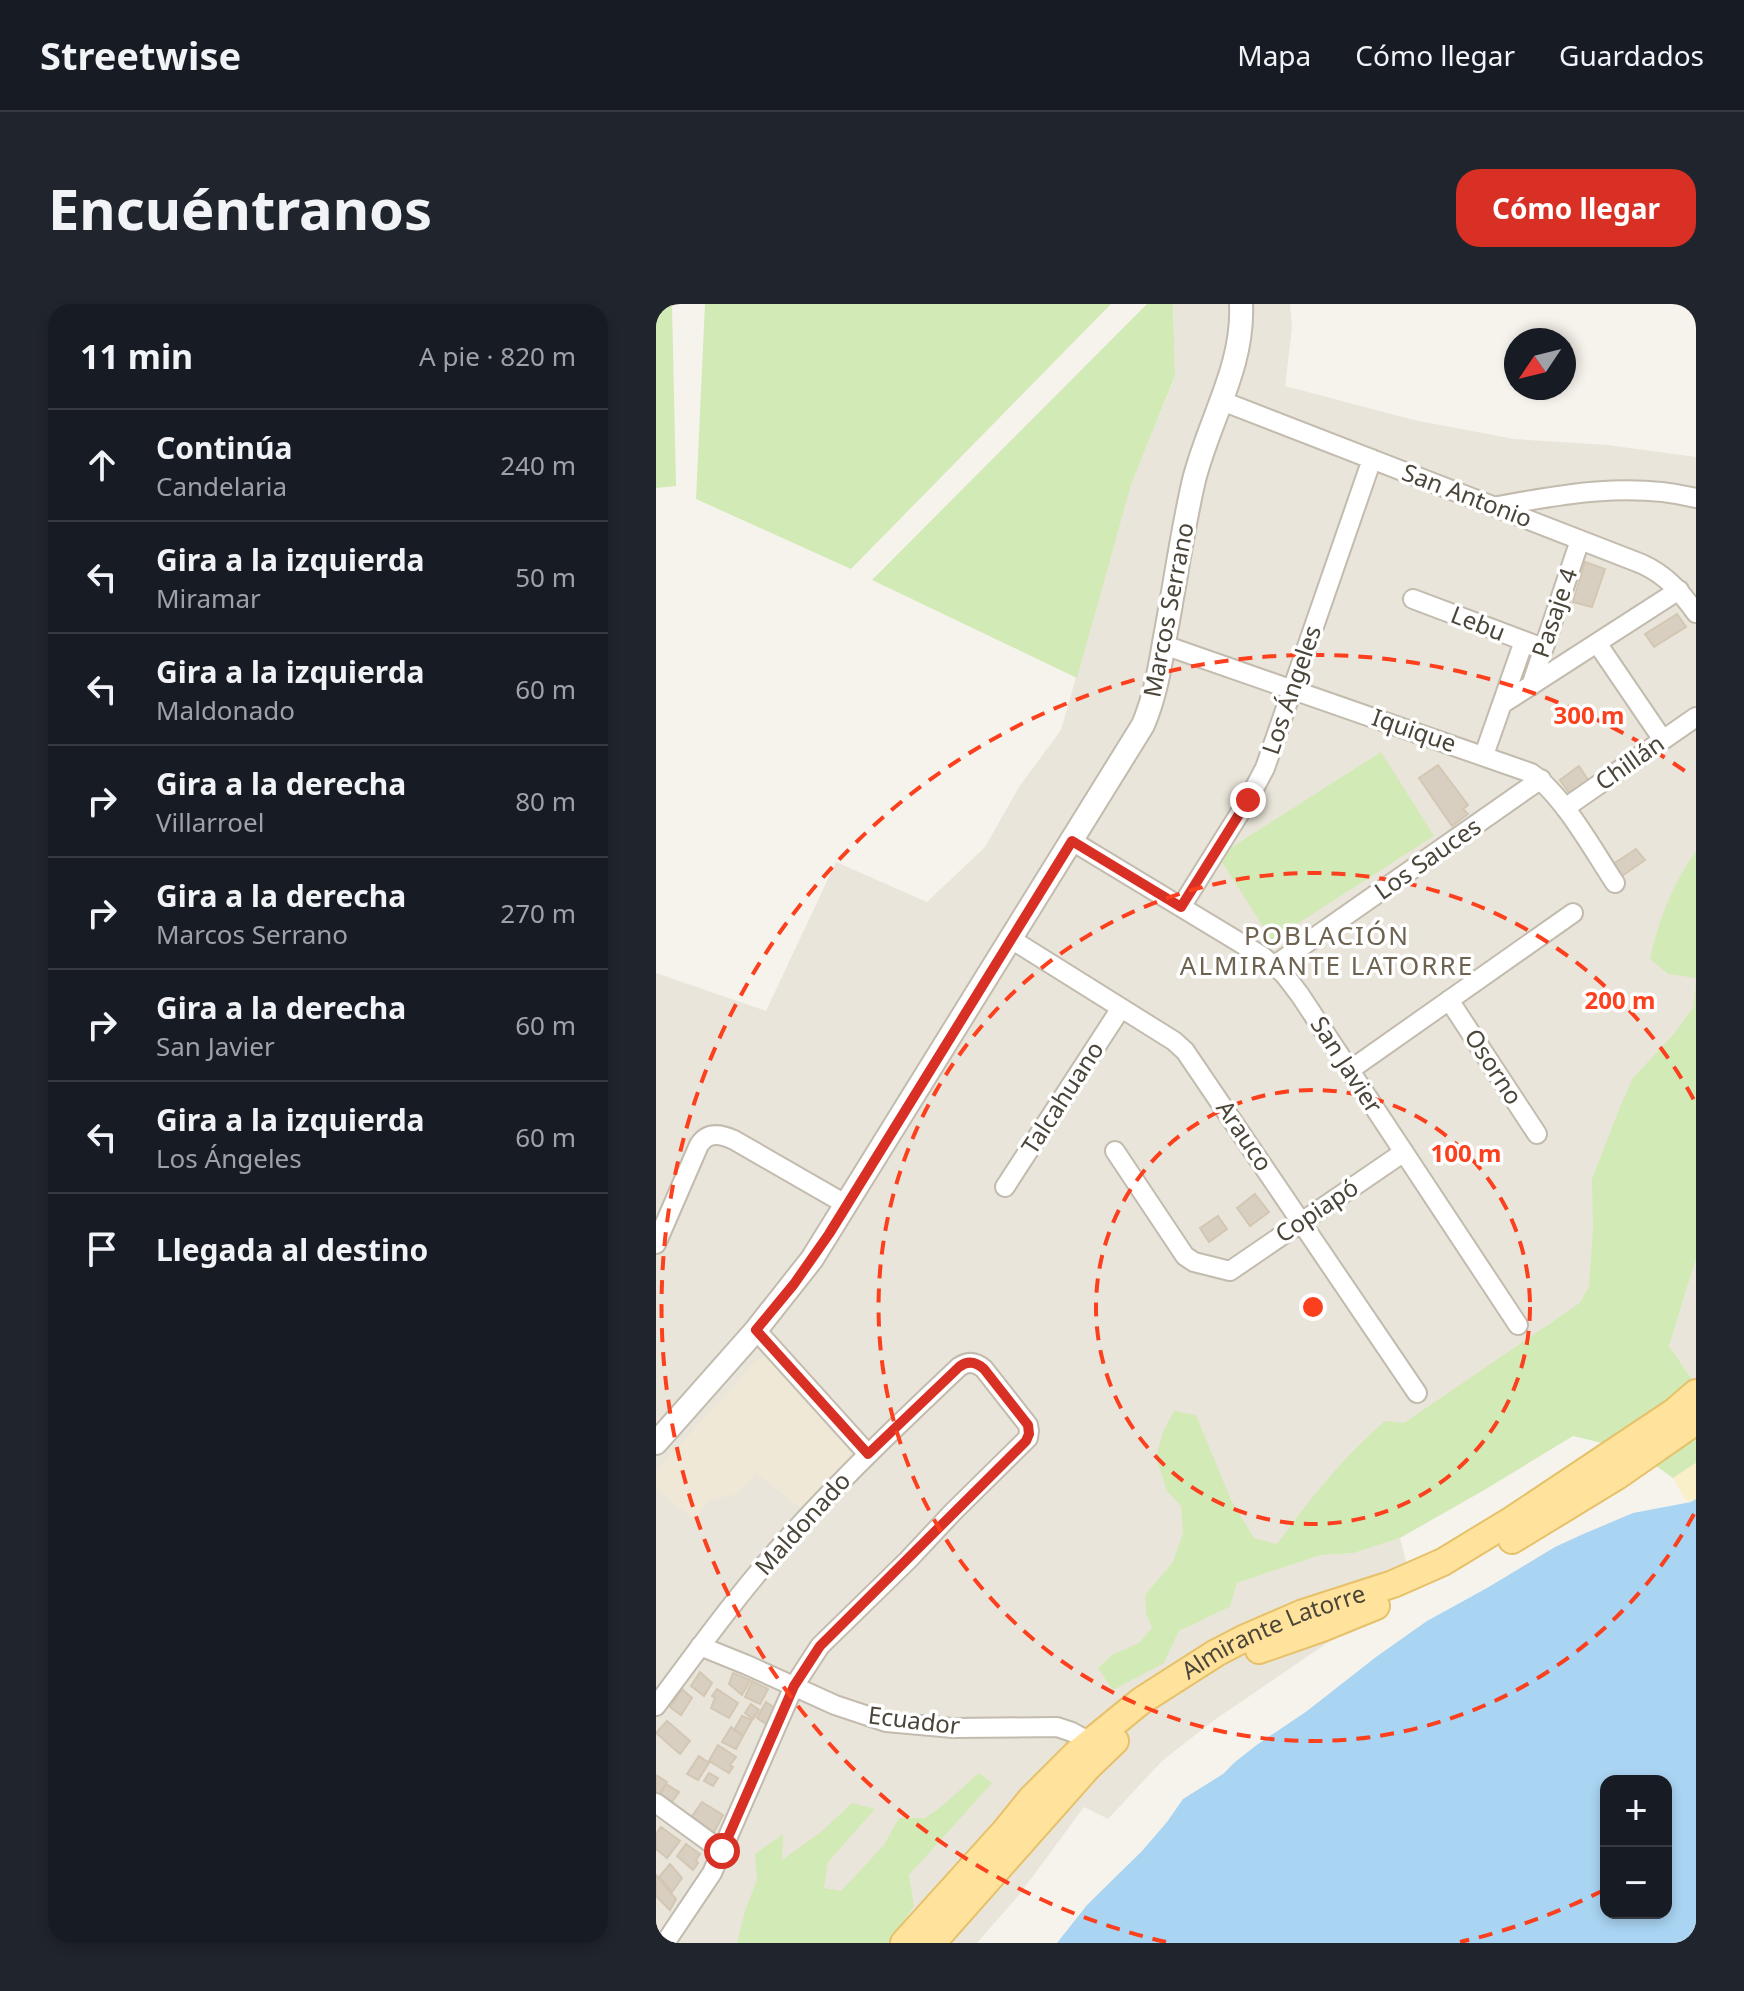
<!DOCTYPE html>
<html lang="es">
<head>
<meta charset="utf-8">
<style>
  body { margin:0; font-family:"Noto Sans",sans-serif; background:#20242c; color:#f1f3f6 }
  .controls { position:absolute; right:24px; bottom:24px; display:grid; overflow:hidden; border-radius:16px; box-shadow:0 4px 12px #0003 }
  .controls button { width:72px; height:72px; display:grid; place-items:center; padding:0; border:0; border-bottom:2px solid #363941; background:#171b24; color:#f1f3f6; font:40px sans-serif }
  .compass { position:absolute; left:848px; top:24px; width:72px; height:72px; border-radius:50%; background:#171b24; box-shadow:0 4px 12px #0003; rotate:235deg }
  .stop { position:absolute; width:24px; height:24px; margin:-18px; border:6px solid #d93025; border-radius:50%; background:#fff }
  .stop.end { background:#d93025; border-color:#fff; box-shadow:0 2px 8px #0008 }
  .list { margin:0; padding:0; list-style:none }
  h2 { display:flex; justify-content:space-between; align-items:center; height:104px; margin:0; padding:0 32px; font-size:34px }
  h2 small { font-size:26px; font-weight:400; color:#9ea1a6 }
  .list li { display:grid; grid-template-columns:52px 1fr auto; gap:24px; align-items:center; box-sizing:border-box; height:112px; padding:0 32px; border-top:2px solid #363941 }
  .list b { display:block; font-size:30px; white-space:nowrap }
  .list p { margin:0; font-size:26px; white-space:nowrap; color:#9ea1a6 }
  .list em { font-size:26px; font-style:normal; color:#9ea1a6 }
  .icon { flex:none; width:44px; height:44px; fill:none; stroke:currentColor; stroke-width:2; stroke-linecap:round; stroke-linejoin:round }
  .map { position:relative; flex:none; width:1040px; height:1639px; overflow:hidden; border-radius:24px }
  header { display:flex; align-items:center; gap:48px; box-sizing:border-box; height:112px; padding:0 40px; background:#171b24; border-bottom:2px solid #363941 }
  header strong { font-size:38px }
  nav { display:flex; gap:44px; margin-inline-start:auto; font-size:28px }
  .intro { display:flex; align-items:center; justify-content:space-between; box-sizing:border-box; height:192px; padding:0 48px }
  h1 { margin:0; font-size:56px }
  .button { padding:20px 36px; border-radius:24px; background:#d93025; color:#fff; font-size:28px; font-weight:700 }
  main { display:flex; gap:48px; padding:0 48px }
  aside { flex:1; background:#171b24; border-radius:24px; box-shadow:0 4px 12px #0003 }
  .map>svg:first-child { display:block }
  .residential { fill:#eae5da }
  .education { fill:#efe8d6 }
  .green { fill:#d2eab5 }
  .sand { fill:#f9efc9 }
  .water { fill:#a9d4f2; fill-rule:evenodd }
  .building { fill:#d8cfc1; stroke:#d3c7b4; stroke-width:2 }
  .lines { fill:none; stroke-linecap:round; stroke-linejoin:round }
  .minor-casing { stroke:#c2bbae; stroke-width:22 }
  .tertiary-casing { stroke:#c2bbae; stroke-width:26 }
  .primary-casing { stroke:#e6c16a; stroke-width:30 }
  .minor { stroke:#fff; stroke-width:18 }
  .tertiary { stroke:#fff; stroke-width:22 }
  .primary { stroke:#ffe39c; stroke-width:26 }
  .route { stroke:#d93025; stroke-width:10 }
  .ring { fill:none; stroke:#fc3f1d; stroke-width:4; stroke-dasharray:14 10 }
  .labels { text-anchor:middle; stroke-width:7; stroke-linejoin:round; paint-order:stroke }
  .street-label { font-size:24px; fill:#4b4439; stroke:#fff }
  .neighbourhood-label { font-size:26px; letter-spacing:2px; fill:#6e6250; stroke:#fff }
  .centre { fill:#fc3f1d; stroke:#fff; stroke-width:4 }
  .ring-label { font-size:24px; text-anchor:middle; font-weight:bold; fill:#fc3f1d; stroke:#fff; stroke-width:7; stroke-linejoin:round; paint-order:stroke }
</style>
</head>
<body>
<header>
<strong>Streetwise</strong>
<nav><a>Mapa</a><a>Cómo llegar</a><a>Guardados</a></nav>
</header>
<div class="intro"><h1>Encuéntranos</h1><a class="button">Cómo llegar</a></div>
<main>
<aside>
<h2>11 min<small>A pie · 820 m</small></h2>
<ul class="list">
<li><svg class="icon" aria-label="ahead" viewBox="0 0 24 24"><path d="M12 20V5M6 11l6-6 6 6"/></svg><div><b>Continúa</b><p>Candelaria</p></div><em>240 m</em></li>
<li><svg class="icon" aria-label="left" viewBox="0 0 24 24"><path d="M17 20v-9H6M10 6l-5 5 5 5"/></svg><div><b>Gira a la izquierda</b><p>Miramar</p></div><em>50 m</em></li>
<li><svg class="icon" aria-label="left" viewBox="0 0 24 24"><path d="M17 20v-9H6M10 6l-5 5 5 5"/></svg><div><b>Gira a la izquierda</b><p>Maldonado</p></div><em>60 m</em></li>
<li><svg class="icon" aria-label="right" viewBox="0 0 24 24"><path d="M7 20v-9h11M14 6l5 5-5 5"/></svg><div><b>Gira a la derecha</b><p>Villarroel</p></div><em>80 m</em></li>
<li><svg class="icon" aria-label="right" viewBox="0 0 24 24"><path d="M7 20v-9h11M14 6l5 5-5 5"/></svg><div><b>Gira a la derecha</b><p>Marcos Serrano</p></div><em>270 m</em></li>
<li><svg class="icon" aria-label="right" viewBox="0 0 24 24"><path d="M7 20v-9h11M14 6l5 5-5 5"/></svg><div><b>Gira a la derecha</b><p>San Javier</p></div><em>60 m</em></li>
<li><svg class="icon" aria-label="left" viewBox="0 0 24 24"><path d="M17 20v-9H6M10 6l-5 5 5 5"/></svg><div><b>Gira a la izquierda</b><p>Los Ángeles</p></div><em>60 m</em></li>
<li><svg class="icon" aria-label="arrive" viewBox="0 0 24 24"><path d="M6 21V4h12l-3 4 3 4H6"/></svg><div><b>Llegada al destino</b></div></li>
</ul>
</aside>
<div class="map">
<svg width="1040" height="1639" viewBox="0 0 1040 1639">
  <rect width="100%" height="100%" fill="#f6f3ec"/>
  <!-- residential -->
  <path class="residential" d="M517,0H634L636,23L629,82L758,116L858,135L951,141L1040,153V707L938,961L928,1002L623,1246L595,1239L529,1200L532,1230L508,1359L523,1327L574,1303L581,1279L665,1251L698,1249L744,1234L753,1270L752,1284L557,1417L506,1457L452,1515L428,1503L363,1591L321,1639H0V669L110,707L180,558L271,598L329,543L363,483L405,426L475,181L519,73Z
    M1040,955V1081L1013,1042Z"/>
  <!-- education -->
  <path class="education" d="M110,1054L194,1148L192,1159L147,1206L100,1169L80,1190L53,1197L38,1216L0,1184V1167L102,1055Z"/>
  <!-- green -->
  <path class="green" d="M0,0H16L20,182L0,184Z
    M49,0H455L195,265L40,195Z
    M491,0H517L519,72L475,181L421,374L216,276Z
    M725,448L778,532L616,636L562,552Z
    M1040,547V674L1012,670L994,655C1002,617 1017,579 1040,547Z
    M1040,677V955L1013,1042L1040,1081V1159L1017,1174L979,1147L917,1132L830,1185L744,1234L698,1249L665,1251L581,1279L574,1303L523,1327L508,1359L457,1386L442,1364L456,1351L483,1339L496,1324L490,1309L489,1291L517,1258L527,1229L525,1202L511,1187L500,1153L507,1128L518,1107L540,1111L575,1196L598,1234L621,1240C654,1195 687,1153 729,1117L748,1119L924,999L933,982L937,924L936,875L964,803L977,774L1017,731L1037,704Z
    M323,1469L336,1479L253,1571L258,1602L232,1639H81L89,1607L101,1576L99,1550L127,1530L126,1556L165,1528L196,1499L219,1505L172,1558L168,1584L185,1587L228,1541L243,1514H269L286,1502Z"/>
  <!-- sand -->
  <path class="sand" d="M1040,1159V1195L1035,1198L1029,1195L1017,1174Z"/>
  <!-- water -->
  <path class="water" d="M1040,1195V1639H401L431,1601L486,1547L511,1518L527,1495L567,1470L579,1458L602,1440L651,1407L720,1353L771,1317L831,1284L899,1243L925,1231L977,1209L1035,1198ZM950,1477H1010V1609H950Z"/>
  <!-- building -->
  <path class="building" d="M929,258L949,265L936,303L917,298Z
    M1021,310L1030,323L998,343L989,330Z
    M782,461L812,501L807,505L812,510L796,522L763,474Z
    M923,462L934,479L919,490L917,486L913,489L904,476Z
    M980,545L989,556L963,574L954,562Z
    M599,890L613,908L594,922L581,904Z
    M562,912L571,925L553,938L544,924Z
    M44,1368L56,1379L48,1392L35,1382Z
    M77,1369L94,1376L86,1391L73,1380Z
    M96,1377L112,1385L104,1400L89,1393Z
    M26,1385L36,1394L25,1411L14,1403Z
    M61,1385L82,1399L73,1414L55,1404L59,1394L56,1392Z
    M110,1398L122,1406L113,1422L101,1414Z
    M95,1400L103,1406L97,1415L89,1409Z
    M86,1412L96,1416L87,1432L78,1426Z
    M11,1417L34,1437L24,1450L0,1429Z
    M75,1423L87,1432L80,1445L66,1438Z
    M62,1441L80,1453L74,1461L77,1463L73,1469L53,1457Z
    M43,1452L53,1459L42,1476L31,1470Z
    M53,1469L62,1474L57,1482L48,1477Z
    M0,1471L11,1478L2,1492L0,1491Z
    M10,1480L23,1488L16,1498L4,1491Z
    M46,1498L67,1511L57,1530L34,1515Z
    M5,1523L24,1537L11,1554L0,1545V1530Z
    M30,1540L44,1550L40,1556L42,1559L37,1566L21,1552Z
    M14,1560L26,1574L16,1588L3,1573Z
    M0,1571L20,1595L14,1606L0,1592Z"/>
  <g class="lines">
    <!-- minor casing -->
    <g class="minor-casing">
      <path id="minor" d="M566,97L986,260C1010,271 1025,288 1040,309
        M842,202C907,190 974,178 1040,194
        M757,295L887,344
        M941,339L1007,436
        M508,341L875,469C907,491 937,546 959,579
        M875,382L924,236
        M846,400L1023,286
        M828,451L868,337
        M909,504L1040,413
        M416,537L606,652L628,670L644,691L862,1021
        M525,603L592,496L609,464L716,155
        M355,635L518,737L529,747L761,1089
        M619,661L885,475
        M793,696L881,830
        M694,766L917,609
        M459,847L529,952L538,958L574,967L748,848
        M349,883L465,704
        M0,940L43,841C52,827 65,830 78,836L191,901
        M100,1026L212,1150
        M44,1342L91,1361L179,1401L230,1418L297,1424L401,1423L416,1428L434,1438
        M0,1402C43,1344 85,1286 133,1233C187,1173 245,1118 303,1063C312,1057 320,1058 328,1065L372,1121L373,1127L372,1134L297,1208L252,1256L164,1342L138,1382L56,1569L9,1639
        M0,1499L66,1547"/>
    </g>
    <!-- tertiary casing -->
    <g class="tertiary-casing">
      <path id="tertiary" d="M0,1139L100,1026L156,955L487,421C499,393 504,363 509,333C519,281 526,227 538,176C553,116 588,63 585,0"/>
    </g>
    <!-- primary casing -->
    <g class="primary-casing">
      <g id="primary">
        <path d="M856,1236L961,1172L1040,1117"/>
        <path d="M603,1346L666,1324L720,1302"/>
        <path id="s1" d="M248,1639L350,1526L375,1495L420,1450L485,1397L560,1349L587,1335L647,1309L737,1280L787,1258L856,1216L1018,1108L1040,1089"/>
        <path d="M276,1639L431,1464L459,1437"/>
      </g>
    </g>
    <!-- minor -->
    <use href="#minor" class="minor"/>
    <!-- tertiary -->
    <use href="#tertiary" class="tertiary"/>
    <!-- primary -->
    <use href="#primary" class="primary"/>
  </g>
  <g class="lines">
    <!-- route -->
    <path class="route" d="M66,1547L138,1382L164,1342L370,1137L373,1130L372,1121L328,1065C320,1058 312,1056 303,1063L212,1150L100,1026L138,980L173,930L416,537L525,603L592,496"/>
  </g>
  <!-- distance rings -->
  <g class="ring">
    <circle cx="657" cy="1003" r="217"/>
    <path d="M1038 1210A434 434 0 1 1 1038 796"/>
    <path d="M948 1586A652 652 0 0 1 804 1638M510 1638A652 652 0 1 1 1036 472"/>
  </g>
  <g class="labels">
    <!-- street labels -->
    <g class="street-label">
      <text transform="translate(811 192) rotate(21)" y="8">San Antonio</text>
      <text transform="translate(513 306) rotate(-79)" y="8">Marcos Serrano</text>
      <text transform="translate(899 309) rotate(-71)" y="8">Pasaje 4</text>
      <text transform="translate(822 320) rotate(21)" y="8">Lebu</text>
      <text transform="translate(636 386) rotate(-71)" y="8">Los Ángeles</text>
      <text transform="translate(758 427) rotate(19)" y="8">Iquique</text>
      <text transform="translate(974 459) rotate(-35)" y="8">Chillán</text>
      <text transform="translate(772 555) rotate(-35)" y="8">Los Sauces</text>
      <text transform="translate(690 761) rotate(57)" y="8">San Javier</text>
      <text transform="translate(837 763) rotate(57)" y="8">Osorno</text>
      <text transform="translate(407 794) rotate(-57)" y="8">Talcahuano</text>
      <text transform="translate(588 832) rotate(56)" y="8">Arauco</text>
      <text transform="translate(661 907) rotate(-34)" y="8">Copiapó</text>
      <text transform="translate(147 1220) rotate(-48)" y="8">Maldonado</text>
      <text dy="8" stroke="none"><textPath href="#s1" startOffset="490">Almirante Latorre</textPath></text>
      <text transform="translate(258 1417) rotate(7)" y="8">Ecuador</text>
    </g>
    <!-- neighbourhood labels -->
    <g class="neighbourhood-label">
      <text x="671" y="641">POBLACIÓN<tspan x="671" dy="30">ALMIRANTE LATORRE</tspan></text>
    </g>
  </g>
  <circle cx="657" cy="1003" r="12" class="centre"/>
  <g class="ring-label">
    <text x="933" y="420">300 m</text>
    <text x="964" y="705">200 m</text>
    <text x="810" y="858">100 m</text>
  </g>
</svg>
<div class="controls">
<button>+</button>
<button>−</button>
</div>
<svg class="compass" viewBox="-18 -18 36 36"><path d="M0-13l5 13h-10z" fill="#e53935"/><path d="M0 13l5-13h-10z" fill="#9ea1a6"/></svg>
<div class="stop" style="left:66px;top:1547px"></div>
<div class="stop end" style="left:592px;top:496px"></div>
</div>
</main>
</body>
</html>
